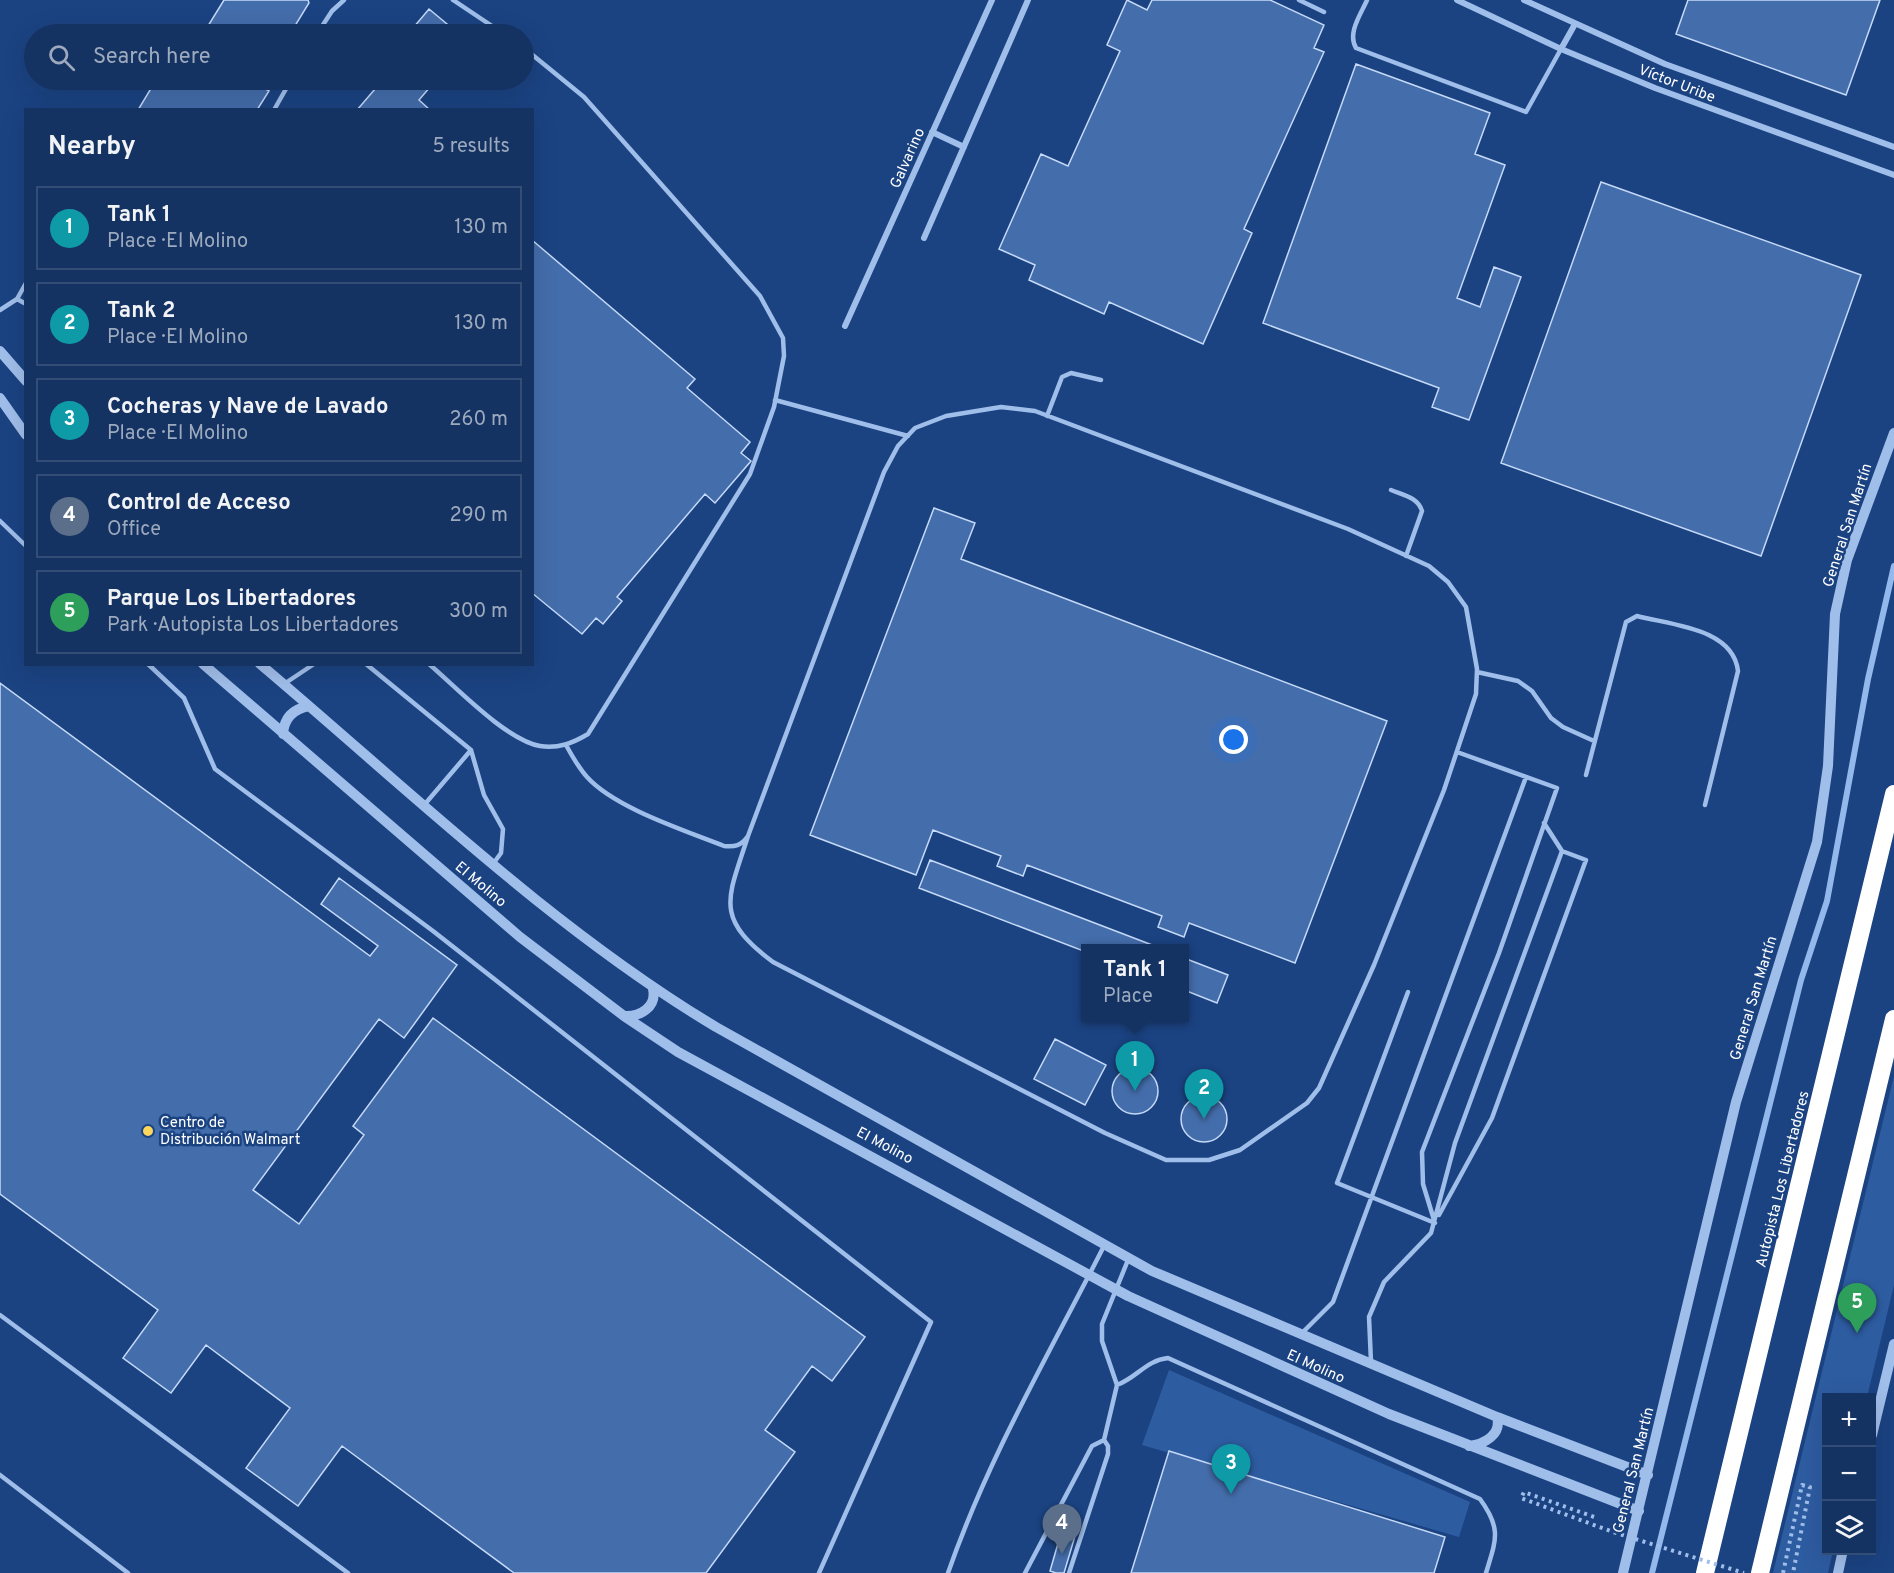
<!DOCTYPE html>
<html lang="en">
<head>
<meta charset="utf-8">
<style>
  body { margin:0; font-family:Overpass,sans-serif; background:#1d3a68; color:#f1f3f6 }
  .controls { position:absolute; right:18px; bottom:18px; display:grid; overflow:hidden; border-radius:0px; box-shadow:0 6px 24px #0002 }
  .controls button { width:54px; height:54px; display:grid; place-items:center; padding:0; border:0; border-bottom:2px solid #334d77; background:#143262; color:#f1f3f6; font:30px sans-serif }
  .you { position:absolute; left:1234px; top:740px; width:21px; height:21px; margin:-15px; border:4px solid #fff; border-radius:50%; background:#1a73e8; box-shadow:0 0 0 9px #1a73e833 }
  .badge { display:grid; place-items:center; width:39px; height:39px; border-radius:50%; background:#ea580c; color:#fff; font-size:20px; font-weight:700 }
  .pin { position:absolute; translate:-50% -50px; filter:drop-shadow(0 2px 3px #0008) }
  .pin::after { content:''; position:absolute; top:32px; width:21px; height:18px; background:inherit; clip-path:polygon(0 0,100% 0,50% 100%) }
  .popup { position:absolute; left:1081px; top:944px; width:108px; height:78px; box-sizing:border-box; display:grid; place-content:center; border-radius:0px; background:#143262; filter:drop-shadow(0 2px 4px #0005); font-size:20px; white-space:nowrap; color:#9daabe }
  .popup b { font-size:22px; color:#f1f3f6 }
  .popup::after { content:''; position:absolute; left:50%; top:100%; margin-left:-12px; border:12px solid transparent; border-top-color:#143262 }
  .list { margin:0; padding:0; list-style:none }
  h2 { display:flex; justify-content:space-between; align-items:center; height:78px; margin:0; padding:0 24px; font-size:26px }
  h2 small { font-size:20px; font-weight:400; color:#9daabe }
  .list li { display:grid; grid-template-columns:39px 1fr auto; gap:18px; align-items:center; box-sizing:border-box; height:84px; margin:0 12px 12px; padding:0 12px; border:2px solid #334d77; border-radius:0px }
  .list b { display:block; font-size:22px; white-space:nowrap }
  .list p { margin:0; font-size:20px; white-space:nowrap; color:#9daabe }
  .list em { font-size:20px; font-style:normal; color:#9daabe }
  .icon { flex:none; width:33px; height:33px; fill:none; stroke:currentColor; stroke-width:2; stroke-linecap:round; stroke-linejoin:round }
  .map { position:relative; flex:none; width:1894px; height:1573px; overflow:hidden }
  .search { position:absolute; background:#143262; box-shadow:0 6px 24px #0002; left:24px; top:24px; width:510px; height:66px; display:flex; align-items:center; gap:15px; box-sizing:border-box; padding:0 21px; border-radius:33px; color:#9daabe; font-size:22px }
  .panel { position:absolute; background:#143262; box-shadow:0 6px 24px #0002; left:24px; top:108px; width:510px; height:558px; border-radius:0px }
  .map>svg:first-child { display:block }
  .green { fill:#2e5ca1 }
  .lines { fill:none; stroke-linecap:round; stroke-linejoin:round }
  .stream { stroke:#93b8ec; stroke-width:6 }
  .building { fill:#446dab; stroke:#c5d9f8; stroke-width:1.5 }
  .path { stroke:#a0beea; stroke-width:4; stroke-dasharray:3 4.5; stroke-linecap:butt }
  .service { stroke:#a0beea; stroke-width:4.5 }
  .minor { stroke:#a0beea; stroke-width:6 }
  .tertiary { stroke:#a0beea; stroke-width:10 }
  .motorway { stroke:#fff; stroke-width:18 }
  .path-bridge { stroke:#a0beea; stroke-width:4; stroke-dasharray:3 4.5; stroke-linecap:butt }
  .poi-dot { fill:#fcd65d; stroke:#1b4382; stroke-width:2 }
  .labels { text-anchor:middle; stroke-width:5; stroke-linejoin:round; paint-order:stroke }
  .street-label { font-size:15px; fill:#fff; stroke:#1b4382 }
  .poi-label { font-size:15px; fill:#fff; stroke:#1b4382; text-anchor:start }
</style>
</head>
<body>
<div class="map">
<svg width="1894" height="1573" viewBox="0 0 1894 1573">
  <rect width="100%" height="100%" fill="#1b4382"/>
  <!-- green -->
  <path class="green" d="M1894,1076V1285L1867,1397L1826,1398V1550L1833,1551L1828,1573H1773Z
    M1169,1370L1470,1502L1459,1537L1142,1445Z"/>
  <g class="lines">
    <!-- stream -->
    <path class="stream" d="M1652,1573L1801,980L1827,901L1868,679L1894,566"/>
  </g>
  <!-- building -->
  <path class="building" d="M224,0H308L309,3L290,34H203Z
    M1127,0L1147,10L1152,0H1270L1324,25L1314,48L1324,52L1244,229L1252,233L1203,344L1109,302L1104,314L1029,280L1035,265L999,249L1041,154L1068,166L1120,51L1107,45Z
    M1688,0H1880L1846,95L1676,34Z
    M429,9L459,34H408Z
    M1356,64L1490,113L1475,154L1505,165L1457,298L1480,307L1494,267L1521,277L1469,420L1432,407L1439,388L1263,323Z
    M156,80H263L259,85L269,91L257,110H138Z
    M364,80H436L419,100L430,110H357L375,89Z
    M1601,182L1861,275L1761,556L1501,463Z
    M532,240L695,379L687,388L750,442L741,453L751,461L715,503L705,494L617,597L622,601L603,624L596,618L582,634L532,593Z
    M934,508L975,523L961,559L1387,721L1295,963L1189,923L1184,937L1158,927L1162,916L1027,865L1023,876L997,866L1001,856L933,830L916,875L810,835Z
    M0,683L370,956L378,946L321,904L339,878L457,965L404,1038L379,1019L253,1190L299,1224L364,1135L353,1126L433,1018L865,1337L832,1381L812,1366L765,1430L795,1452L706,1573H514L342,1446L298,1506L246,1468L290,1408L206,1345L171,1393L123,1358L158,1310L0,1194Z
    M930,860L1160,948H1086V952L919,888Z
    M1184,958L1228,975L1217,1003L1184,990Z
    M1055,1039L1106,1065L1085,1105L1034,1079Z
    M1112 1091a23 23 0 1 1 46 0a23 23 0 1 1-46 0Z
    M1181 1119a23 23 0 1 1 46 0a23 23 0 1 1-46 0Z
    M1169,1451L1445,1537L1434,1573H1131Z
    M1061,1533L1075,1536L1064,1573H1056L1050,1571Z"/>
  <g class="lines">
    <!-- path -->
    <path class="path" d="M1783,1573L1802,1485L1810,1487L1793,1573"/>
    <!-- service -->
    <path class="service" d="M453,0L504,34
      M1299,0L1324,12
      M1367,0C1361,14 1347,33 1356,48L1526,112L1561,49
      M317,34L332,11L344,0
      M274,110L291,80
      M17,299L26,304
      M0,310L17,299L26,283
      M775,400L908,436
      M1047,416L1062,377L1071,373L1101,380
      M1391,490C1403,495 1418,497 1422,511L1406,556
      M0,521L26,546
      M148,664L184,698L215,769L433,931L931,1322L819,1573
      M366,664L471,750L484,795L503,829L501,853L493,864
      M429,664C456,687 506,740 540,746C558,749 573,743 588,734L750,474L774,407L784,356L783,338L760,296L584,97L524,48
      M1477,672L1518,681L1532,691L1551,718L1563,727L1594,741
      M284,684L314,664
      M566,745C572,756 578,767 587,777C615,808 684,830 724,846C735,847 741,846 748,836L884,472L898,446L915,428L946,416L1001,407L1035,411L1348,529L1429,566L1448,582L1466,607L1477,669L1476,694L1444,790L1374,965L1319,1088L1307,1103L1240,1150L1209,1160H1166L1105,1133L773,962C713,917 728,899 748,836
      M1586,775L1626,622L1637,616C1671,625 1733,628 1738,671L1705,805
      M425,804L471,750
      M1408,992L1337,1183L1435,1223
      M1439,1215L1492,1118L1586,860L1562,851
      M1434,1220L1423,1184L1422,1152L1499,953L1557,788L1457,752
      M0,1315L348,1573
      M1301,1334L1333,1302L1526,777
      M1371,1362L1369,1317L1384,1282L1431,1233L1455,1143L1562,851L1544,823
      M1117,1385C1136,1378 1147,1360 1168,1358L1480,1499C1502,1529 1496,1540 1486,1573
      M0,1475L128,1573
      M948,1573C988,1458 1049,1354 1104,1246
      M1025,1573L1092,1446L1104,1440
      M1069,1573L1108,1454V1446L1104,1440L1117,1385L1102,1341V1324L1128,1260"/>
    <!-- minor -->
    <path class="minor" d="M1457,0L1561,49L1655,88L1894,175
      M1524,0L1665,64L1894,147
      M1561,49L1575,24
      M932,132L964,147
      M924,238L1028,0
      M845,326L992,0"/>
    <!-- tertiary -->
    <path class="tertiary" d="M0,351L26,381
      M0,398L26,435
      M203,664L520,937L624,1016L678,1052L1128,1296L1389,1414L1639,1511
      M260,664C407,788 551,928 716,1027L1152,1271L1497,1417L1648,1475
      M283,734C284,718 293,709 309,706
      M624,1016C640,1017 657,1007 653,989
      M1872,1435L1894,1344
      M1469,1446C1484,1444 1502,1435 1497,1417
      M1623,1573L1736,1102L1817,842L1828,766L1835,614L1847,560L1894,433
      M1838,1573L1843,1550"/>
    <!-- motorway -->
    <path class="motorway" d="M1705,1573L1894,794
      M1760,1573L1894,1019"/>
    <!-- path-bridge -->
    <path class="path-bridge" d="M1594,1517L1524,1492L1521,1498L1613,1532L1744,1573"/>
  </g>
  <!-- markers -->
  <circle class="poi-dot" cx="148" cy="1131" r="6"/>
  <g class="labels">
    <!-- street labels -->
    <g class="street-label">
      <text transform="translate(1677 83) rotate(21)" y="5">Víctor Uribe</text>
      <text transform="translate(907 158) rotate(-66)" y="5">Galvarino</text>
      <text transform="translate(1847 525) rotate(-72)" y="5">General San Martín</text>
      <text transform="translate(481 884) rotate(40)" y="5">El Molino</text>
      <text transform="translate(1753 998) rotate(-73)" y="5">General San Martín</text>
      <text transform="translate(885 1145) rotate(28)" y="5">El Molino</text>
      <text transform="translate(1782 1179) rotate(-76)" y="5">Autopista Los Libertadores</text>
      <text transform="translate(1316 1366) rotate(24)" y="5">El Molino</text>
      <text transform="translate(1633 1470) rotate(-76)" y="5">General San Martín</text>
    </g>
    <!-- poi labels -->
    <g class="poi-label">
      <text x="160" y="1127">Centro de<tspan x="160" dy="17">Distribución Walmart</tspan></text>
    </g>
  </g>
</svg>
<div class="controls">
<button>+</button>
<button>−</button>
<button><svg class="icon" aria-label="layers" viewBox="0 0 24 24"><path d="M12 4l9 5-9 5-9-5zM3 14l9 5 9-5"/></svg></button>
</div>
<div class="you"></div>
<div class="pin badge" style="left:1135px;top:1091px;background:#0f9aa8">1</div>
<div class="popup"><b>Tank 1</b>Place</div>
<div class="pin badge" style="left:1204px;top:1119px;background:#0f9aa8">2</div>
<div class="pin badge" style="left:1231px;top:1494px;background:#0f9aa8">3</div>
<div class="pin badge" style="left:1062px;top:1554px;background:#5c6f8a">4</div>
<div class="pin badge" style="left:1857px;top:1333px;background:#2e9e5b">5</div>
<div class="search"><svg class="icon" aria-label="search" viewBox="0 0 24 24"><circle cx="10" cy="10" r="6"/><path d="M15 15l6 6"/></svg>Search here</div>
<section class="panel">
<h2>Nearby<small>5 results</small></h2>
<ul class="list">
<li><span class="badge" style="background:#0f9aa8">1</span><div><b>Tank 1</b><p>Place · El Molino</p></div><em>130 m</em></li>
<li><span class="badge" style="background:#0f9aa8">2</span><div><b>Tank 2</b><p>Place · El Molino</p></div><em>130 m</em></li>
<li><span class="badge" style="background:#0f9aa8">3</span><div><b>Cocheras y Nave de Lavado</b><p>Place · El Molino</p></div><em>260 m</em></li>
<li><span class="badge" style="background:#5c6f8a">4</span><div><b>Control de Acceso</b><p>Office</p></div><em>290 m</em></li>
<li><span class="badge" style="background:#2e9e5b">5</span><div><b>Parque Los Libertadores</b><p>Park · Autopista Los Libertadores</p></div><em>300 m</em></li>
</ul>
</section>
</div>
</body>
</html>
